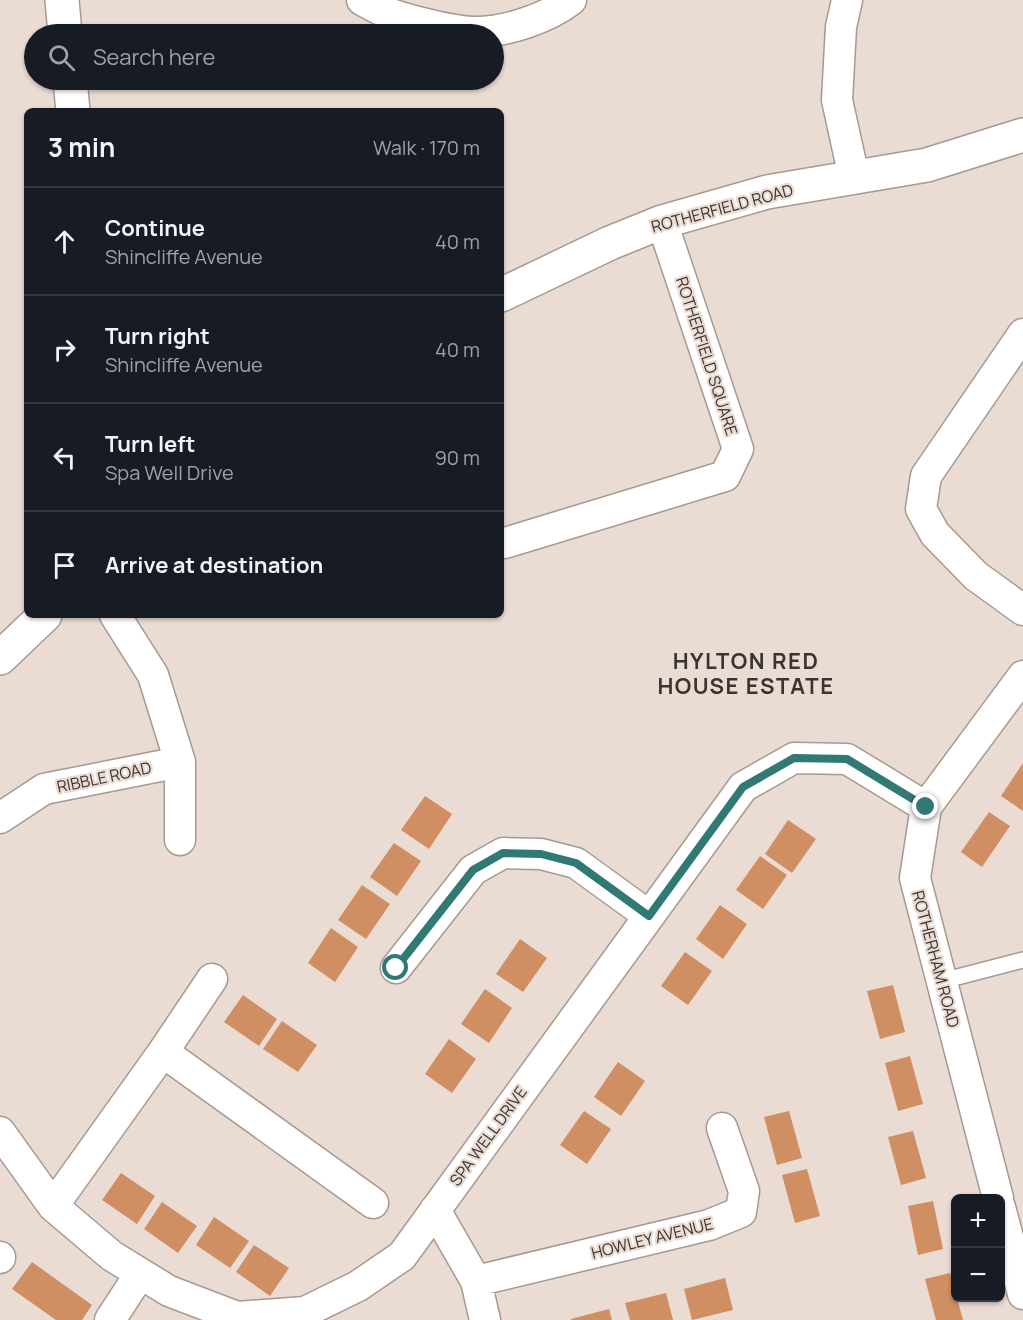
<!DOCTYPE html>
<html lang="en">
<head>
<meta charset="utf-8">
<style>
  body { margin:0; font-family:Manrope,sans-serif; background:#20242c; color:#f1f3f6 }
  .controls { position:absolute; right:18px; bottom:18px; display:grid; overflow:hidden; border-radius:9px; box-shadow:0 2px 4px #0004 }
  .controls button { width:54px; height:54px; display:grid; place-items:center; padding:0; border:0; border-bottom:2px solid #363941; background:#171b24; color:#f1f3f6; font:30px sans-serif }
  .stop { position:absolute; width:18px; height:18px; margin:-14px; border:4px solid #307975; border-radius:50%; background:#fff }
  .stop.end { background:#307975; border-color:#fff; box-shadow:0 2px 6px #0008 }
  .list { margin:0; padding:0; list-style:none }
  h2 { display:flex; justify-content:space-between; align-items:center; height:78px; margin:0; padding:0 24px; font-size:26px }
  h2 small { font-size:20px; font-weight:400; color:#9ea1a6 }
  .list li { display:grid; grid-template-columns:39px 1fr auto; gap:18px; align-items:center; box-sizing:border-box; height:108px; padding:0 24px; border-top:2px solid #363941 }
  .list b { display:block; font-size:22px; white-space:nowrap }
  .list p { margin:0; font-size:20px; white-space:nowrap; color:#9ea1a6 }
  .list em { font-size:20px; font-style:normal; color:#9ea1a6 }
  .icon { flex:none; width:33px; height:33px; fill:none; stroke:currentColor; stroke-width:2; stroke-linecap:round; stroke-linejoin:round }
  .map { position:relative; flex:none; width:1023px; height:1320px; overflow:hidden }
  .search { position:absolute; background:#171b24; box-shadow:0 2px 4px #0004; left:24px; top:24px; width:480px; height:66px; display:flex; align-items:center; gap:15px; box-sizing:border-box; padding:0 21px; border-radius:33px; color:#9ea1a6; font-size:22px }
  .panel { position:absolute; background:#171b24; box-shadow:0 2px 4px #0004; left:24px; top:108px; width:480px; height:510px; border-radius:9px }
  .map>svg:first-child { display:block }
  .building { fill:#d08e63 }
  .lines { fill:none; stroke-linecap:round; stroke-linejoin:round }
  .lane-casing { stroke:#a79991; stroke-width:18 }
  .street-casing { stroke:#a79991; stroke-width:33 }
  .secondary-casing { stroke:#a79991; stroke-width:36 }
  .lane { stroke:#fff; stroke-width:15 }
  .street { stroke:#fff; stroke-width:30 }
  .secondary { stroke:#fff; stroke-width:33 }
  .route { stroke:#307975; stroke-width:8 }
  .labels { text-anchor:middle; stroke-width:4.5; stroke-linejoin:round; paint-order:stroke }
  .street-label { font-size:16px; fill:#393431; stroke:#eadbd3 }
  .district-label { font-size:22px; font-weight:bold; letter-spacing:1.5px; fill:#393431; stroke:#eadbd3 }
</style>
</head>
<body>
<div class="map">
<svg width="1023" height="1320" viewBox="0 0 1023 1320">
  <rect width="100%" height="100%" fill="#eadbd3"/>
  <!-- building -->
  <path class="building" d="M1023,763V811L1001,796Z
    M425,796L452,814L429,849L401,830Z
    M989,812L1010,826L982,867L961,852Z
    M788,820L816,839L792,873L765,854Z
    M394,843L421,861L397,896L370,877Z
    M760,856L787,875L763,909L736,890Z
    M362,885L390,904L366,939L338,920Z
    M720,905L747,924L723,959L696,939Z
    M331,928L358,947L335,982L308,963Z
    M520,939L547,958L523,992L496,974Z
    M685,952L712,971L688,1005L661,986Z
    M893,985L905,1032L880,1039L867,991Z
    M485,989L512,1008L489,1043L461,1024Z
    M243,995L277,1019L259,1046L224,1022Z
    M282,1021L317,1045L298,1072L263,1049Z
    M449,1039L476,1059L452,1093L425,1074Z
    M910,1056L923,1104L898,1111L885,1063Z
    M618,1062L645,1081L621,1116L594,1097Z
    M584,1111L611,1129L587,1164L560,1145Z
    M789,1111L802,1158L777,1165L764,1117Z
    M913,1131L926,1178L901,1185L888,1137Z
    M807,1169L820,1216L795,1223L782,1175Z
    M121,1173L155,1196L137,1224L102,1200Z
    M933,1201L943,1249L918,1255L908,1206Z
    M162,1202L197,1226L178,1253L144,1229Z
    M214,1217L249,1241L230,1268L196,1245Z
    M254,1245L289,1268L270,1296L236,1272Z
    M32,1262L92,1305L82,1320H56L12,1289Z
    M950,1273L963,1320H936L925,1279Z
    M725,1278L733,1310L692,1320L684,1289Z
    M666,1293L673,1320H630L625,1303Z
    M609,1309L612,1320H571V1319Z"/>
  <g class="lines">
    <!-- lane casing -->
    <g class="lane-casing">
      <path id="lane" d="M942,981L1023,960"/>
    </g>
    <!-- street casing -->
    <g class="street-casing">
      <path id="street" d="M362,0C371,5 381,11 391,14C411,21 455,32 476,32C506,32 548,18 571,0
        M847,0L841,27L837,100L854,177
        M1023,334L926,476L921,509L935,534L976,576L1023,610
        M505,543L725,476L738,449L662,222
        M0,818L44,789L180,762L153,675L115,615
        M180,840V762
        M396,968L473,870L503,853L541,854L576,863L649,916
        M163,1052L373,1203
        M0,1132L53,1206L112,1256L169,1291L237,1317L305,1312L358,1286L402,1256L743,787L794,758L847,759L926,807
        M998,1198L915,878L926,807L1023,676
        M53,1206L163,1052L212,979
        M1000,1207L1023,1294
        M435,1210L476,1281L485,1320
        M0,1258V1257
        M476,1281L709,1225L741,1212L744,1191L722,1128
        M110,1320L140,1274"/>
    </g>
    <!-- secondary casing -->
    <g class="secondary-casing">
      <path id="secondary" d="M62,0L65,34
        M70,80L73,111
        M501,295L610,243L662,222L767,192L927,165L1023,135
        M0,658L45,615"/>
    </g>
    <!-- lane -->
    <use href="#lane" class="lane"/>
    <!-- street -->
    <use href="#street" class="street"/>
    <!-- secondary -->
    <use href="#secondary" class="secondary"/>
  </g>
  <g class="lines">
    <!-- route -->
    <path class="route" d="M396,968L473,870L503,853L541,854L576,863L649,916L743,787L794,758L847,759L926,807"/>
  </g>
  <g class="labels">
    <!-- street labels -->
    <g class="street-label">
      <text transform="translate(722 208) rotate(-15)" y="6">ROTHERFIELD ROAD</text>
      <text transform="translate(707 356) rotate(72)" y="6">ROTHERFIELD SQUARE</text>
      <text transform="translate(104 777) rotate(-12)" y="6">RIBBLE ROAD</text>
      <text transform="translate(936 959) rotate(75)" y="6">ROTHERHAM ROAD</text>
      <text transform="translate(488 1136) rotate(-54)" y="6">SPA WELL DRIVE</text>
      <text transform="translate(652 1238) rotate(-14)" y="6">HOWLEY AVENUE</text>
    </g>
    <!-- district labels -->
    <g class="district-label">
      <text x="746" y="669">HYLTON RED<tspan x="746" dy="25">HOUSE ESTATE</tspan></text>
    </g>
  </g>
</svg>
<div class="controls">
<button>+</button>
<button>−</button>
</div>
<div class="stop" style="left:396px;top:968px"></div>
<div class="stop end" style="left:926px;top:807px"></div>
<div class="search"><svg class="icon" aria-label="search" viewBox="0 0 24 24"><circle cx="10" cy="10" r="6"/><path d="M15 15l6 6"/></svg>Search here</div>
<section class="panel">
<h2>3 min<small>Walk · 170 m</small></h2>
<ul class="list">
<li><svg class="icon" aria-label="ahead" viewBox="0 0 24 24"><path d="M12 20V5M6 11l6-6 6 6"/></svg><div><b>Continue</b><p>Shincliffe Avenue</p></div><em>40 m</em></li>
<li><svg class="icon" aria-label="right" viewBox="0 0 24 24"><path d="M7 20v-9h11M14 6l5 5-5 5"/></svg><div><b>Turn right</b><p>Shincliffe Avenue</p></div><em>40 m</em></li>
<li><svg class="icon" aria-label="left" viewBox="0 0 24 24"><path d="M17 20v-9H6M10 6l-5 5 5 5"/></svg><div><b>Turn left</b><p>Spa Well Drive</p></div><em>90 m</em></li>
<li><svg class="icon" aria-label="arrive" viewBox="0 0 24 24"><path d="M6 21V4h12l-3 4 3 4H6"/></svg><div><b>Arrive at destination</b></div></li>
</ul>
</section>
</div>
</body>
</html>
